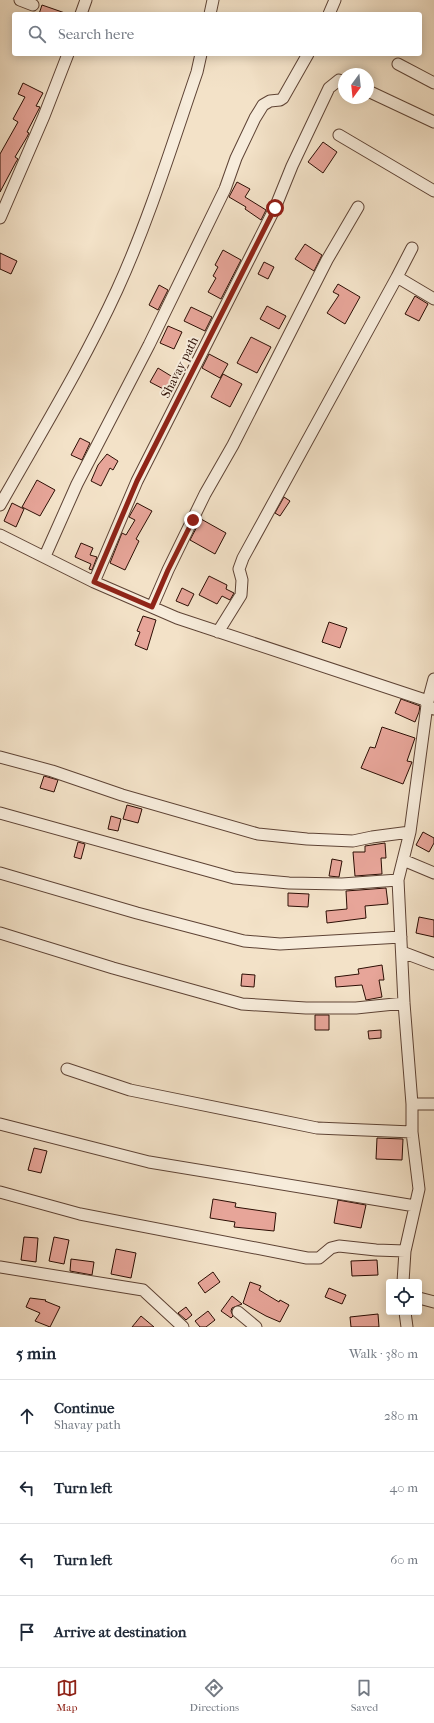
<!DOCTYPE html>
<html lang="en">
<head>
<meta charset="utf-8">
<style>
  body { margin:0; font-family:"IM FELL French Canon",serif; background:#f6f6f7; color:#1f2937 }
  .controls { position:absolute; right:12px; bottom:12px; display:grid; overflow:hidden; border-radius:4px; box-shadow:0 2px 10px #0003 }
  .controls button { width:36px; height:36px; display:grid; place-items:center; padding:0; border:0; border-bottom:1px solid #e0e1e3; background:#fff; color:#1f2937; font:20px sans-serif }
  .compass { position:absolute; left:338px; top:68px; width:36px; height:36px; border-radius:50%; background:#fff; box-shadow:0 2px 10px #0003; rotate:195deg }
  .stop { position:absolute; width:12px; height:12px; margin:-9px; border:3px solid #8f2418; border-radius:50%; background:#fff }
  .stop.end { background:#8f2418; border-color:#fff; box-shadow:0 1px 4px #0008 }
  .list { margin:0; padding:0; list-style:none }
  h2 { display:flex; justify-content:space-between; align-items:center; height:52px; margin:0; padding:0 16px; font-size:17px }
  h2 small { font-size:13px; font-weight:400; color:#747a83 }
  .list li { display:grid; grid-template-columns:26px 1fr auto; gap:12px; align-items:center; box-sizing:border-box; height:72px; padding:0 16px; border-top:1px solid #e0e1e3 }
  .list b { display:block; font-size:15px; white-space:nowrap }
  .list p { margin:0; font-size:13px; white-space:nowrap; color:#747a83 }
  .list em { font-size:13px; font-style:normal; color:#747a83 }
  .icon { flex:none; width:22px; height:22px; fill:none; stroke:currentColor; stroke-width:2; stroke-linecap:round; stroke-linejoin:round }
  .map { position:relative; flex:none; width:434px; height:1327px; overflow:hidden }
  .search { position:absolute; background:#fff; box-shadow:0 2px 10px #0003; left:12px; right:12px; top:12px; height:44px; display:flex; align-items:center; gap:10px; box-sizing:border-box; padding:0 14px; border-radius:4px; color:#747a83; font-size:15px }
  .sheet { height:340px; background:#fff }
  nav { display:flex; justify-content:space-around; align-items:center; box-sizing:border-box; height:56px; border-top:1px solid #e0e1e3; background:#fff; font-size:11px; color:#747a83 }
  nav a { display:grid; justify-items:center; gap:2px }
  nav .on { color:#8f2418 }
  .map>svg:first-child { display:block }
  .building { fill:#e7a599; stroke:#2c0e04 }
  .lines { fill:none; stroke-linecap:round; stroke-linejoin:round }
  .minor-casing { stroke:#5e4335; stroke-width:13 }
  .minor { stroke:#f7ecdb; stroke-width:11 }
  .route { stroke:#8f2418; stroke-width:5 }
  .labels { text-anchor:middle; stroke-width:4; stroke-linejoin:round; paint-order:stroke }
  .street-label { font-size:13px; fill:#2c0e04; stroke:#f7ecdb }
</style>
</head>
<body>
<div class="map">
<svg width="434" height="1327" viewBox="0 0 434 1327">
  <rect width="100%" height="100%" fill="#f3e2c8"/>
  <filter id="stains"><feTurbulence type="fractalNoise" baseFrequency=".005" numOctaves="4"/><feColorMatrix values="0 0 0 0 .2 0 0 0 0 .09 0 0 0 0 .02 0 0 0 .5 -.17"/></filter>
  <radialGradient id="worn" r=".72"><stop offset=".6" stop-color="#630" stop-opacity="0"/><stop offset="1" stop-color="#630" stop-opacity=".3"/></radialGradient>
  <!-- building -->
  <path class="building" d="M42,5L65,13L64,14H39Z
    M23,83L43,93L36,106L40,107L27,132L29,133L27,137L15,157L18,159L16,162L0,192V154L18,122L13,119L25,97L18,94Z
    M323,142L337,152L323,173L308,162Z
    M237,182L250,189L245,197L266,210L261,220L245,209L246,207L229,197Z
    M305,244L322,255L314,271L295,259Z
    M223,250L241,260L221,299L208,292L216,278L213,276L218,267L215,265Z
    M0,253L17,261L11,274L0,269Z
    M264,262L274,267L268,279L258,274Z
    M338,284L360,297L345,324L327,313L339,295L333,292Z
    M159,285L168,290L158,310L149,305Z
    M415,296L428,304L419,321L405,314Z
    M267,306L286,316L279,329L260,319Z
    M191,307L212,317L205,331L184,321Z
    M168,326L182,332L174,349L160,343Z
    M251,337L271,347L257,373L237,363Z
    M209,354L228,364L220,378L202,368Z
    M158,368L176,379L169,392L150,382Z
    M223,374L242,384L230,407L211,397Z
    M80,438L90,443L82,460L71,455Z
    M107,454L118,461L113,470L110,468L101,486L91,481L98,465Z
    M37,480L55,490L40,516L22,507Z
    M284,497L290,501L280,516L275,513Z
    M12,503L24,509L16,527L4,521Z
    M137,503L152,511L136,539L139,541L125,570L110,563L122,533L126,535L135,520L129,517Z
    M201,519L226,533L215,554L190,540Z
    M81,543L93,548L90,555L97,557L92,570L89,569L91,564L75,557Z
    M209,576L227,585L226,589L234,593L230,600L222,596L217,604L199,595Z
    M182,588L194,594L188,606L176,601Z
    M143,616L156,620L147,650L135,645L140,632L137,631Z
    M329,622L347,628L340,648L322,642Z
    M401,699L420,706L419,712L415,722L395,713Z
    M382,727L415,738L407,761L412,762L403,784L361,768L370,747L375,748Z
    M44,776L58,780L54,792L40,788Z
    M127,805L142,809L138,823L123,819Z
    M111,816L121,819L118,831L108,829Z
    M423,832L434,838V843L429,852L416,845Z
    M78,842L85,844L81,859L74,857Z
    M385,843L386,858H381L382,874L355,876L353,852H365V846Z
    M332,859L342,861L339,877L329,876Z
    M386,888L388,904L365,906L366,918L327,923L326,911L347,909L346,891Z
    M288,893L309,894L308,907L288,906Z
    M419,917L434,920V937L416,933Z
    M382,965L384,980H379L382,997L366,1000L362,985L336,987L335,977L359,974L358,969Z
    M242,974L255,975L254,987L241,986Z
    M315,1015H329V1030H315Z
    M381,1030V1038L369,1039L368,1031Z
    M377,1138L403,1139L402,1160L376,1159Z
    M34,1148L47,1151L41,1173L28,1170Z
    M213,1199L236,1203L235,1207L276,1213L274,1231L234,1227L235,1222L210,1218Z
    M338,1200L366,1205L361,1228L334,1223Z
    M24,1237L38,1238L36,1262L21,1260Z
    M54,1237L69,1240L64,1264L49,1261Z
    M116,1249L136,1253L131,1278L111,1274Z
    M71,1259L94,1262L92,1275L70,1271Z
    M377,1260L378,1275L352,1276L351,1261Z
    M213,1272L220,1282L205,1293L198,1283Z
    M250,1282L261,1286L259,1290L279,1302L280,1300L289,1305L280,1322L266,1316L243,1303Z
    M329,1288L346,1295L342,1304L325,1297Z
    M232,1296L242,1304L232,1308L231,1311L233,1316L231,1318L221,1311Z
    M30,1298L46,1300L45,1301L60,1307L50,1327L35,1321L40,1313L26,1307Z
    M186,1307L192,1315L186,1320L178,1313Z
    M208,1311L215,1320L206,1327H200L195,1321Z
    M378,1314L379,1327H351L350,1317Z
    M141,1316L154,1327H132Z"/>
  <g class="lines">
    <!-- minor casing -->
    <g class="minor-casing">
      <path id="minor" d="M20,0L33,5
        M81,14L86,0
        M210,14L213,0
        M329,14L335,0
        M398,64L434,83
        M368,91L434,122
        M339,135L434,191
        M0,218L44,116L68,54
        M397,277L412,248
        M0,505C40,434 83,364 117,290C149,220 172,145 197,72L201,54
        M0,535L94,582L177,618L425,700L427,705L434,709
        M45,556L77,484L149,345L225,189L236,158L255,118L263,105L270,101L280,100L283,98L308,54
        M94,582L137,481L275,208L292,166L329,88L339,80L344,82
        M152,607L168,570L205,494L233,445L327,260L358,207
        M218,632L241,595L242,580L239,569L243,558L397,277L434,299
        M0,757L52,771L122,795L258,834L307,839L353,841L372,837L410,832
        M0,813L234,878L289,883L342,884L398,880
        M403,860L434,873
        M0,873L137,913L244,941L280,944L401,937
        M0,933L113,968L242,1004L306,1008H356L404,1003
        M402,952L434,964
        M67,1069L130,1090L317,1128L412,1132
        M412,1104H434
        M0,1124L149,1162L415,1206
        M0,1192L80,1214L307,1258H319L331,1248L339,1246L376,1250L405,1251
        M0,1267L143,1290L183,1327
        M403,1282L405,1251L419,1189L412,1132V1104L404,1003L398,880L410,832L427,705L434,679
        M419,1298L434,1302
        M238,1312L256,1327
        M405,1312L407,1327"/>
    </g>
    <!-- minor -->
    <use href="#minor" class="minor"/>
  </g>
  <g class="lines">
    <!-- route -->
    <path class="route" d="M193,520L168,570L152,607L94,582L137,481L275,208"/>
  </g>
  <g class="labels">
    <!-- street labels -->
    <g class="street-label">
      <text transform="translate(179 367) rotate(-63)" y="5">Shavay path</text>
    </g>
  </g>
  <rect width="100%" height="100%" filter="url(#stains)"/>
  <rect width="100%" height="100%" fill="url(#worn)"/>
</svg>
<div class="controls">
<button><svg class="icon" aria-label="locate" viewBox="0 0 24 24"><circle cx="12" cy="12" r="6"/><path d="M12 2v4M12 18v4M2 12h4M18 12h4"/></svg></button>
</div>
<svg class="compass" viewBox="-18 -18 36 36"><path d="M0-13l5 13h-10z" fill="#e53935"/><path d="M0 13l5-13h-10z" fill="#747a83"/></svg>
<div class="stop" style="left:275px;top:208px"></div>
<div class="stop end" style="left:193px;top:520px"></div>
<div class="search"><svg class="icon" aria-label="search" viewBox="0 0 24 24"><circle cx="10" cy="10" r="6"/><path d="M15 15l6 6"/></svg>Search here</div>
</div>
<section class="sheet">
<h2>5 min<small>Walk · 380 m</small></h2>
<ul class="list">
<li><svg class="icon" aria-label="ahead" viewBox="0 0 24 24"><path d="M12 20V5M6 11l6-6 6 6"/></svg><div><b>Continue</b><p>Shavay path</p></div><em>280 m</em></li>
<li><svg class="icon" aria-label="left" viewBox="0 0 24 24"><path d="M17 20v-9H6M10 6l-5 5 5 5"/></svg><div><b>Turn left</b></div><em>40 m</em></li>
<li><svg class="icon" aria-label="left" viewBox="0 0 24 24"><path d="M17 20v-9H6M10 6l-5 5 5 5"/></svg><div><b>Turn left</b></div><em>60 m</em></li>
<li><svg class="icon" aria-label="arrive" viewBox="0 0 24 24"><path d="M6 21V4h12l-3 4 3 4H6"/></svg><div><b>Arrive at destination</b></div></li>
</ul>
</section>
<nav>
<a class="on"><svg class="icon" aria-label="map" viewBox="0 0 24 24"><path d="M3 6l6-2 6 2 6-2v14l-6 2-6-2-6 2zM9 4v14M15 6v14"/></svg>Map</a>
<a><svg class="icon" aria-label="directions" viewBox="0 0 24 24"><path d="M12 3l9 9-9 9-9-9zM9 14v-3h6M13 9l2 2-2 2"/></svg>Directions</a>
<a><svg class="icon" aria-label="saved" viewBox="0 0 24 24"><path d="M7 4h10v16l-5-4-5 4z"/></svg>Saved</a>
</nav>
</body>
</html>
